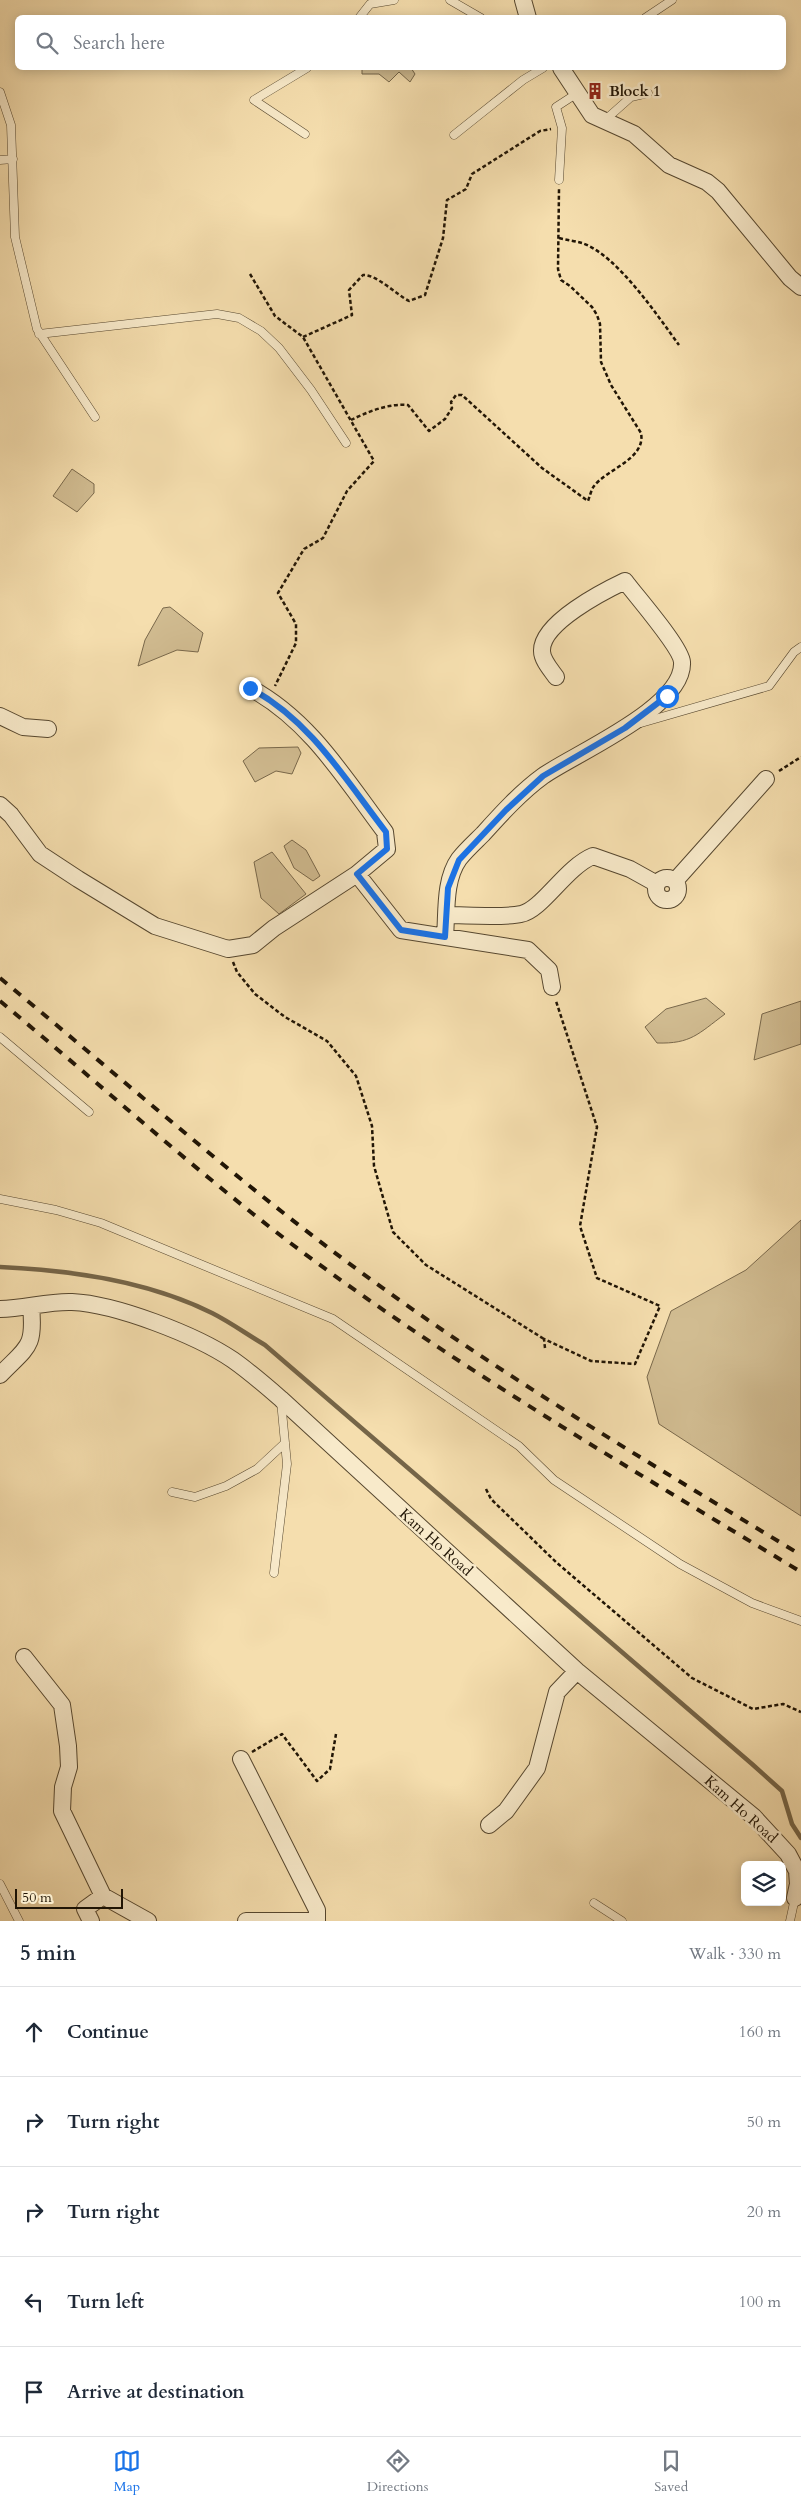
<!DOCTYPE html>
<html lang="en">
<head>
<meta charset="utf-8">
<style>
  body { margin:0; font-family:Cardo,serif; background:#f2f2f3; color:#1f2937 }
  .controls { position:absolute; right:15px; bottom:15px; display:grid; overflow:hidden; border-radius:8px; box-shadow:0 2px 12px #0003 }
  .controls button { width:45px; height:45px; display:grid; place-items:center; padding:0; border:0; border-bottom:1px solid #e0e1e3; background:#fff; color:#1f2937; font:25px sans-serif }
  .scale { position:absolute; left:15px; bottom:12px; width:108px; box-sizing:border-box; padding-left:5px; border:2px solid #211505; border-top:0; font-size:14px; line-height:18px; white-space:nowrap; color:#211505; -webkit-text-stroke:4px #f8eaca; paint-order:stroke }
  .stop { position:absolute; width:15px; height:15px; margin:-11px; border:4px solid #1a73e8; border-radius:50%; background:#fff }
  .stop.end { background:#1a73e8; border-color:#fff; box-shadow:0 1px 5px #0008 }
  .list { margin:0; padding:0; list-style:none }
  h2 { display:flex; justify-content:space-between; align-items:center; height:65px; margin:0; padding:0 20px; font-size:21px }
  h2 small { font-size:16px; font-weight:400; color:#747a83 }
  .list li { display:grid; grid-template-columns:32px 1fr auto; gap:15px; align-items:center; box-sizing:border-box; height:90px; padding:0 20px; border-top:1px solid #e0e1e3 }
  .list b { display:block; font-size:19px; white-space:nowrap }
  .list em { font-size:16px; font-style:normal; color:#747a83 }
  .icon { flex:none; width:28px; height:28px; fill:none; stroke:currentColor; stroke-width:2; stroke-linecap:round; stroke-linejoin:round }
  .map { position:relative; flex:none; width:801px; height:1921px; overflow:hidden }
  .search { position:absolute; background:#fff; box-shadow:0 2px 12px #0003; left:15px; right:15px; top:15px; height:55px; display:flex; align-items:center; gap:12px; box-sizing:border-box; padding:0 18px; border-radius:8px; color:#747a83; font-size:19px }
  .sheet { height:515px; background:#fff }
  nav { display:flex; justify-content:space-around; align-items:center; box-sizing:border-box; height:70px; border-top:1px solid #e0e1e3; background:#fff; font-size:14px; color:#747a83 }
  nav a { display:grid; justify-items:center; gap:2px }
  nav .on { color:#1a73e8 }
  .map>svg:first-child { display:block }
  .green { fill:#d1bc91; stroke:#79684b }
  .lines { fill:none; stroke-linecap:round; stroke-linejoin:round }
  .stream { stroke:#756548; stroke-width:4.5 }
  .lane-casing { stroke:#56472f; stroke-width:9 }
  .street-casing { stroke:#56472f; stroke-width:18 }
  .path { stroke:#211505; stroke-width:2.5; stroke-dasharray:4 2.5; stroke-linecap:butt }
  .lane { stroke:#f8eaca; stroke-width:8 }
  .street { stroke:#f8eaca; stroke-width:16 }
  .rail { stroke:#211505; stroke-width:4; stroke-dasharray:9 9; stroke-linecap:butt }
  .route { stroke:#1a73e8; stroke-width:6 }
  .labels { text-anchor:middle; stroke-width:5; stroke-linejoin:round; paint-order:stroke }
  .poi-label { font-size:15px; font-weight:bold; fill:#211505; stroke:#f8eaca; text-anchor:start }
  .street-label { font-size:15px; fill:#211505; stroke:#f8eaca }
</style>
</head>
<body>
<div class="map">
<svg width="801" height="1921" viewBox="0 0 801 1921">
  <rect width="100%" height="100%" fill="#f5deae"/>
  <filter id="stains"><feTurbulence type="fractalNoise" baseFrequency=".004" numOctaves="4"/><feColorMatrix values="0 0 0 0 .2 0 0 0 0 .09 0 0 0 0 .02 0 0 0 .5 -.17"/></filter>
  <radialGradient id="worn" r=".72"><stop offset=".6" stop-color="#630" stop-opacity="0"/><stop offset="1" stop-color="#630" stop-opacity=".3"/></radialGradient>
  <!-- green -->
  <path class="green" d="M362,68H411L415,74L410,82L399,72L389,82L379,74H362Z
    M72,469L94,484V493L77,512L53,496Z
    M170,607L203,633L198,652L177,650L138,666L145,640L163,608Z
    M298,747L301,753L292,774L276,771L255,782L243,761L259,748Z
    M292,840L306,850L320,876L313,881L294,868L284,846Z
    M272,852L306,894L279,914L261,898L254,862Z
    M706,998L725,1014C698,1034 691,1044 657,1043L645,1027L666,1009Z
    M801,1001V1044L754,1060L762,1014Z
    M801,1220V1516L659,1424L647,1377L671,1311L746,1270Z"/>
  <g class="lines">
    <!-- stream -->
    <path class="stream" d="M0,1267C71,1270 148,1281 212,1313C230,1322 248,1335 265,1345L752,1764L782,1791L792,1824L801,1838"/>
    <!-- lane casing -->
    <g class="lane-casing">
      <path id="lane" d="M450,0L481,18
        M359,18L370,4L394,0
        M645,18L672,0
        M0,92L11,125L15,237L37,329L95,417
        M604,121L631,97L648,93
        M305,134L254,100L307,68
        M454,135L523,80L543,68
        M0,160L13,159
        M559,180L562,128L556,107L576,94
        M39,334L217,314L239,318L261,331L279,348L311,390L346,443
        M641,723L769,686L794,652L801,647
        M0,1037L89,1112
        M0,1199L56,1210L101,1223L333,1319L519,1446L554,1480L680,1564L752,1603L801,1621
        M172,1492L195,1497L226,1486L257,1469L285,1443
        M274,1573L287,1464L281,1401
        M0,1884L19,1921
        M594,1903L622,1921
        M790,1921L795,1898"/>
    </g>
    <!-- street casing -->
    <g class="street-casing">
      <path id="street" d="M523,0L528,18
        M561,68L592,115L634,134L669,165L707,182L718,191L790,278L801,287
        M250,688C310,720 345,779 385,832L387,849L357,874
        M0,716L23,727L48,729
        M0,805L11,815L40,854L78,879L155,926L228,949L253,945L274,928L357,874L401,930L528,950L549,970L552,987
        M656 889a11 11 0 1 1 22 0a11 11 0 1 1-22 0Z
        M675,881L766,779
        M446,915C466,915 504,918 521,914C542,910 566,867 593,856L630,869L657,884
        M445,937C447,912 444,880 459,859C466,850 475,842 483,834C501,814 521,792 543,776C576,753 685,707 682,662C681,647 636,596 625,581C604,591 541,623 542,651C542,660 551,670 556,677
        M0,1309C24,1309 48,1301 72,1302C116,1304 196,1335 233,1360C250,1372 265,1385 281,1399L577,1671L754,1817L788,1854L797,1871L798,1884L795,1898
        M0,1375C28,1346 35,1348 31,1306
        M24,1657L62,1705L68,1746L69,1767L63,1787L62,1811L103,1896L148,1921
        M241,1759L317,1910V1921H246
        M489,1825L506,1811L537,1768L557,1692L577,1671
        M91,1921L85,1909L103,1896"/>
    </g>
    <!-- path -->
    <path class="path" d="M559,238C567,240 575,241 582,243C617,255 657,315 679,345
      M250,274L275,316L303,337L374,461L347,491L323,538L304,549L278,593L296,624V643L275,686
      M303,337L352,315L349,290L363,275C376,274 397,295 409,301L425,295L443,238L447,200L466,189L472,174L540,131L551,129
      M351,420C367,412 389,403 408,405L429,431L445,419L452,408L451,402L456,395H462L542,468L588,501C590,496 591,490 594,486C607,469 646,459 641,433L611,385L601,362L600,324L597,315L592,307L570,286L561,280L558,269L559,189
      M779,771L801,757
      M233,962L237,972L255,994L285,1017L327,1041L356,1076L372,1126L374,1166L393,1232L426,1265L544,1339
      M545,1348L544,1339L591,1361L635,1364L660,1306L597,1278L580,1226L597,1127L556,1001
      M486,1489L491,1499L557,1563L692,1678L753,1709L783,1704L801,1712
      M252,1752L282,1734L317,1781L330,1769L336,1734"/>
    <!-- lane -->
    <use href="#lane" class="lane"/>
    <!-- street -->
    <use href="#street" class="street"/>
    <!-- rail -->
    <path class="rail" d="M0,978C120,1077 237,1181 362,1273C502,1376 653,1465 801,1555
      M0,1001C96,1081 190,1166 289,1242C451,1364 628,1467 801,1572"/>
  </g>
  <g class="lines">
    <!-- route -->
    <path class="route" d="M250,688C310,720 345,779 386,832L387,849L357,874L401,930L445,937L448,888L459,860L506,810L543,776L625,728L667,696"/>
  </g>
  <!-- icons -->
  <defs>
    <g id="building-bare" transform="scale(1.35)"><path d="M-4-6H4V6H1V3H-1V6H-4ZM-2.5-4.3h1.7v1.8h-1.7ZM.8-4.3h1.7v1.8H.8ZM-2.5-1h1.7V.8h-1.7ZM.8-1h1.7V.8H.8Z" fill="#8f2418" stroke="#f8eaca" stroke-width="2.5" paint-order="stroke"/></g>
  </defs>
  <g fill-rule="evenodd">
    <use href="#building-bare" x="595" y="91"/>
  </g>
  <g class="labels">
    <!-- poi labels -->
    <g class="poi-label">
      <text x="609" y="96">Block 1</text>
    </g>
    <!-- street labels -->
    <g class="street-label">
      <text transform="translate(436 1542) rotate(42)" y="5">Kam Ho Road</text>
      <text transform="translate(741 1809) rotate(42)" y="5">Kam Ho Road</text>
    </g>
  </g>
  <rect width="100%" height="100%" filter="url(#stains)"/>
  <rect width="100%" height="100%" fill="url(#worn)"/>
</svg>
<div class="controls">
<button><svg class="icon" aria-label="layers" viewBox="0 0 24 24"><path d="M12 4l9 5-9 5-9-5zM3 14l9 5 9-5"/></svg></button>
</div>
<div class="scale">50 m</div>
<div class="stop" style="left:667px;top:696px"></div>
<div class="stop end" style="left:250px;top:688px"></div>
<div class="search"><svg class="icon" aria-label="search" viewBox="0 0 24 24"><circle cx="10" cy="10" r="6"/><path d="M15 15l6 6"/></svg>Search here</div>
</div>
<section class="sheet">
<h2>5 min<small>Walk · 330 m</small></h2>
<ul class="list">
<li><svg class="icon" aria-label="ahead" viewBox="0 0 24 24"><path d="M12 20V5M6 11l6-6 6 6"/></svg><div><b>Continue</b></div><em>160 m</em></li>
<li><svg class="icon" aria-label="right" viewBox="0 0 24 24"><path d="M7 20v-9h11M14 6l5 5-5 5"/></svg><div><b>Turn right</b></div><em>50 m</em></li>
<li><svg class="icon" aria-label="right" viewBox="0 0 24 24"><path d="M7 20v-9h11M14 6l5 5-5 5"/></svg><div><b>Turn right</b></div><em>20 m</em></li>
<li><svg class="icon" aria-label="left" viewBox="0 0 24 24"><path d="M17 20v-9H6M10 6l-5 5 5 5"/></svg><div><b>Turn left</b></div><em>100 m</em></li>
<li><svg class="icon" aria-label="arrive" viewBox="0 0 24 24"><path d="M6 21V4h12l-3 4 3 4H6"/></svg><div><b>Arrive at destination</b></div></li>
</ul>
</section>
<nav>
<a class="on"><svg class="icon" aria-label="map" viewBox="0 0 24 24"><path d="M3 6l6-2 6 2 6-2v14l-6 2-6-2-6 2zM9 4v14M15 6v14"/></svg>Map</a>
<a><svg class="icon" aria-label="directions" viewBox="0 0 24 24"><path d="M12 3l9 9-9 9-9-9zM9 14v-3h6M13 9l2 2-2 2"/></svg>Directions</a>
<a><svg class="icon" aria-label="saved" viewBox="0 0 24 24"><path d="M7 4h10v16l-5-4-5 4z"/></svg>Saved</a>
</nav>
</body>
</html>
